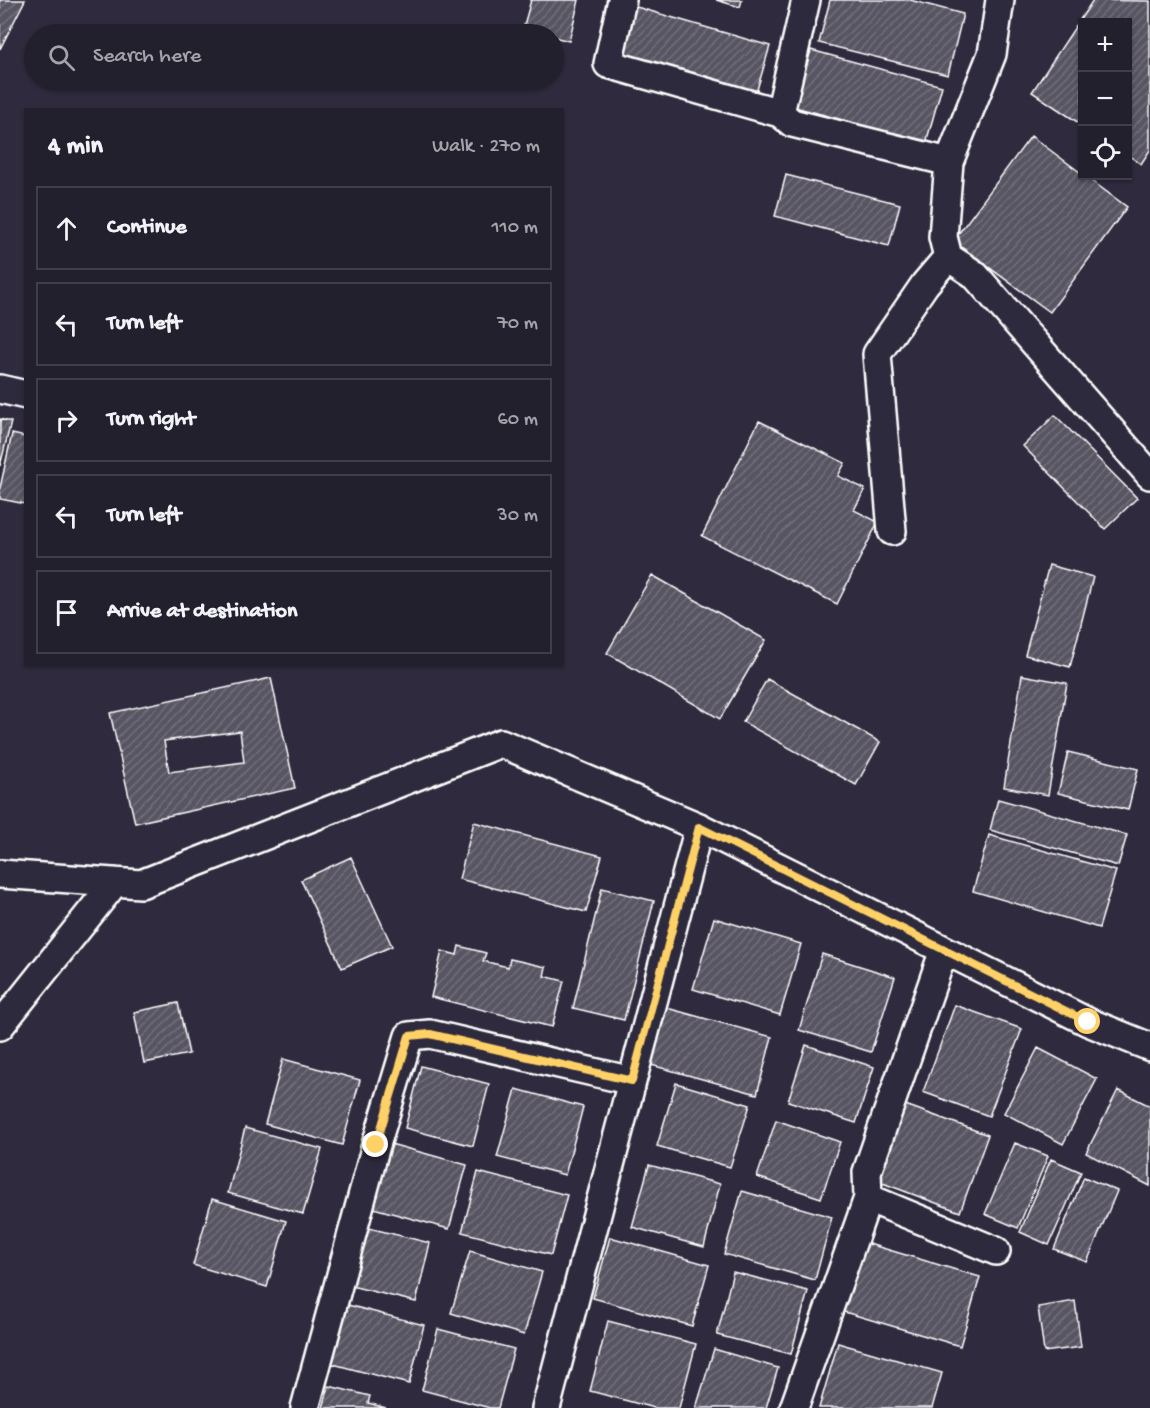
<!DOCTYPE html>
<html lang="en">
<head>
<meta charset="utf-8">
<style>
  body { margin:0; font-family:"Gochi Hand",sans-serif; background:#2b2836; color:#f1f3f6 }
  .controls { position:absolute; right:18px; top:18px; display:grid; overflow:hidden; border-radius:0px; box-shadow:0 2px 4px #0004 }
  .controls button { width:54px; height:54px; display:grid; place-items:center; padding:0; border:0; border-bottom:2px solid #403e4a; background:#23202e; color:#f1f3f6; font:30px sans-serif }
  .stop { position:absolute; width:18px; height:18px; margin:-14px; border:4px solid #ffd166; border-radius:50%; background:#fff }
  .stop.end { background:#ffd166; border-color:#fff; box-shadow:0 2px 6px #0008 }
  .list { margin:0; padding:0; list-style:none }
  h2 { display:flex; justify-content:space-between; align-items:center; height:78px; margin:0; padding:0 24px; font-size:26px }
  h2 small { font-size:20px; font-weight:400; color:#a3a3aa }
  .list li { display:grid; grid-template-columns:39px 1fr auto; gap:18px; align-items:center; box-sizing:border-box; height:84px; margin:0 12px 12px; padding:0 12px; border:2px solid #403e4a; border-radius:0px }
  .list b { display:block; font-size:22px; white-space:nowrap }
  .list em { font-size:20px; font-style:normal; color:#a3a3aa }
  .icon { flex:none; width:33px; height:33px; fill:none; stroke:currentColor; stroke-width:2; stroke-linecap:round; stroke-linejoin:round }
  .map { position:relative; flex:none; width:1150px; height:1408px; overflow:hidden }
  .search { position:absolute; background:#23202e; box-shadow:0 2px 4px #0004; left:24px; top:24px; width:540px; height:66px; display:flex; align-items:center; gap:15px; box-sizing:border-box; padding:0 21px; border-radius:33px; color:#a3a3aa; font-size:22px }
  .panel { position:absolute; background:#23202e; box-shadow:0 2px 4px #0004; left:24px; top:108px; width:540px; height:558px; border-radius:0px }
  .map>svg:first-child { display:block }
  .building { fill:url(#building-hatch); stroke:#fff; stroke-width:1.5; fill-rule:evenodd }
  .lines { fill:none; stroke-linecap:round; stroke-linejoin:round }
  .minor-casing { stroke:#fff; stroke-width:32 }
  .minor { stroke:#2f2a3d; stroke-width:27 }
  .route { stroke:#ffd166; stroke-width:8 }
</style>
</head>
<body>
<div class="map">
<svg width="1150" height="1408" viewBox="0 0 1150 1408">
  <defs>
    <pattern id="building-hatch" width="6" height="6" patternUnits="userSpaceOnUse" patternTransform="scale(1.5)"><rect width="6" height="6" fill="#595564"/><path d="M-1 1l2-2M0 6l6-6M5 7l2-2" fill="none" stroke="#726e7b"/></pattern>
  </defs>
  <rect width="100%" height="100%" fill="#2f2a3d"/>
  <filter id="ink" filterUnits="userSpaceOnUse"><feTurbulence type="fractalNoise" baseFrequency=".0167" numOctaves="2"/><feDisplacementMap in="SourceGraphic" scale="12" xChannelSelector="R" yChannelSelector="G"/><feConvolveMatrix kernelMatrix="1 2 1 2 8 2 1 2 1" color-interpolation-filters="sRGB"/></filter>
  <g filter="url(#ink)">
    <!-- building -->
    <path class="building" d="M0,0H25L0,49Z
      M531,0H579L569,41L554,37V34H544L523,29Z
      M716,0H742L740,7Z
      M830,0H910L963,14L948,75L819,43Z
      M1093,0L1150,1V150L1141,164L1128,155V22H1082V125L1032,92Z
      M633,6L770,46L753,103L617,63Z
      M811,50L942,86L926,143L795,107Z
      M1031,136L1127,207L1050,312L953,241Z
      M786,175L900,204L889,246L775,216Z
      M1055,415L1137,498L1105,529L1023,446Z
      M0,419L11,422L0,466Z
      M759,421L845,463L838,476L865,489L854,510L878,522L837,604L702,536Z
      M12,434L26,437V504L0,499V488Z
      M1049,565L1093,577L1070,667L1025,655Z
      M652,575L766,640L720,719L607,653Z
      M1022,675L1067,683L1048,795L1004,787Z
      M271,678L295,788L135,823L110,713ZM240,731L244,762L169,772L164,741Z
      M767,679L880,742L856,785L743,722Z
      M1068,752L1138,769L1128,810L1058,793Z
      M998,799L1127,835L1118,866L990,830Z
      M474,822L602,856L586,912L459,879Z
      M989,835L1116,871L1099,928L973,891Z
      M351,857L392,946L342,968L301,880Z
      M602,888L654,901L624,1020L573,1008Z
      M714,918L801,944L780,1015L693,989Z
      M459,946L486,953L483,961L508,967L510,959L546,967L544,976L564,981L552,1027L431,997L442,951L457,955Z
      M822,954L895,977L871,1052L799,1030Z
      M178,1003L189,1054L144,1063L134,1012Z
      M955,1005L1022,1029L989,1116L923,1092Z
      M667,1008L772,1037L757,1094L651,1065Z
      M806,1045L874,1067L856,1123L788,1101Z
      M1038,1048L1097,1079L1063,1144L1004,1113Z
      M283,1059L360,1080L342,1145L265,1124Z
      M421,1066L489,1084L473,1146L405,1128Z
      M676,1083L750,1105L730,1167L657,1146Z
      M516,1089L583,1107L565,1175L497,1157Z
      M1118,1090L1150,1106V1186L1086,1153Z
      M900,1103L988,1135L960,1212L872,1179Z
      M776,1120L840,1142L821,1198L757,1177Z
      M245,1128L322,1149L303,1214L228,1193Z
      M387,1143L467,1165L449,1229L370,1207Z
      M1015,1143L1048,1156L1018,1228L985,1214Z
      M1051,1159L1081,1172L1049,1245L1020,1232Z
      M649,1165L720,1184L704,1247L632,1227Z
      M478,1172L567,1195L551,1255L462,1232Z
      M1084,1177L1117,1191L1087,1262L1054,1249Z
      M742,1191L832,1217L815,1280L724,1254Z
      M212,1199L286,1221L267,1287L193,1265Z
      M365,1227L430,1243L416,1302L351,1286Z
      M610,1237L709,1265L692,1326L593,1298Z
      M862,1242L980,1277L960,1346L841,1311Z
      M470,1251L542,1272L524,1335L451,1313Z
      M733,1272L808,1291L791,1354L717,1335Z
      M1075,1301L1081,1347L1044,1352L1038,1307Z
      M344,1304L424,1325L409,1384L329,1363Z
      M608,1321L696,1344L679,1408H654L590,1391Z
      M438,1329L514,1349L498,1408H490L422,1390Z
      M838,1343L942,1373L932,1408H819Z
      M714,1349L778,1368L766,1408H696Z
      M329,1386L370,1396L368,1403L386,1408H323Z"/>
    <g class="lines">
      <!-- minor casing -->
      <g class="minor-casing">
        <path id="minor" d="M622,0L608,64L780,113L792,123L949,162
          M1000,0L992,54L949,162L943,237L948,257L974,274L1150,475
          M780,113L806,0
          M0,389L26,395
          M892,531L877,354L925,284L948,257
          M0,874L141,884L501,743L699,827L1088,1022L1150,1047
          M0,1026L115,882
          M868,1198L996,1251
          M305,1408L376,1145L409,1036L430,1034L632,1081
          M546,1408L699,827
          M794,1408L868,1198L867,1172L944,950"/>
      </g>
      <!-- minor -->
      <use href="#minor" class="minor"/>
    </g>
  </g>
  <g class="lines" filter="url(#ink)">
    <!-- route -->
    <path class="route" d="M376,1145L409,1036L430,1034L632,1081L699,827L1088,1022"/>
  </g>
</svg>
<div class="controls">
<button>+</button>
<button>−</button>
<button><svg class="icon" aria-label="locate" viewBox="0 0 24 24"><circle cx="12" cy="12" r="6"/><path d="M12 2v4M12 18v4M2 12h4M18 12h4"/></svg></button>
</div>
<div class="stop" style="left:1088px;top:1022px"></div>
<div class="stop end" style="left:376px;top:1145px"></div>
<div class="search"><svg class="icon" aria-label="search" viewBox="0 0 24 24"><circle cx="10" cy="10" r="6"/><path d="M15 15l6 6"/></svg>Search here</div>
<section class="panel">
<h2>4 min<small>Walk · 270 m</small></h2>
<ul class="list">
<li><svg class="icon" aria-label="ahead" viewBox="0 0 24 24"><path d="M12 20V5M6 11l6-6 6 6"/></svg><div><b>Continue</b></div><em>110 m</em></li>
<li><svg class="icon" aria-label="left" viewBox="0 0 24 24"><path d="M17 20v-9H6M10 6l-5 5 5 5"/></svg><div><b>Turn left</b></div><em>70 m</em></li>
<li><svg class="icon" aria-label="right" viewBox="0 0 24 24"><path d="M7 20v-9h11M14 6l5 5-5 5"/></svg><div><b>Turn right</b></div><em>60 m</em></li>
<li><svg class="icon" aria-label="left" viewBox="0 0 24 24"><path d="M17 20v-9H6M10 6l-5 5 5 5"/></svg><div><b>Turn left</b></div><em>30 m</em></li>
<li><svg class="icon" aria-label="arrive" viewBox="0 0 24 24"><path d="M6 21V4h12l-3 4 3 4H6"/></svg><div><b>Arrive at destination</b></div></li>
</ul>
</section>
</div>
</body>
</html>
